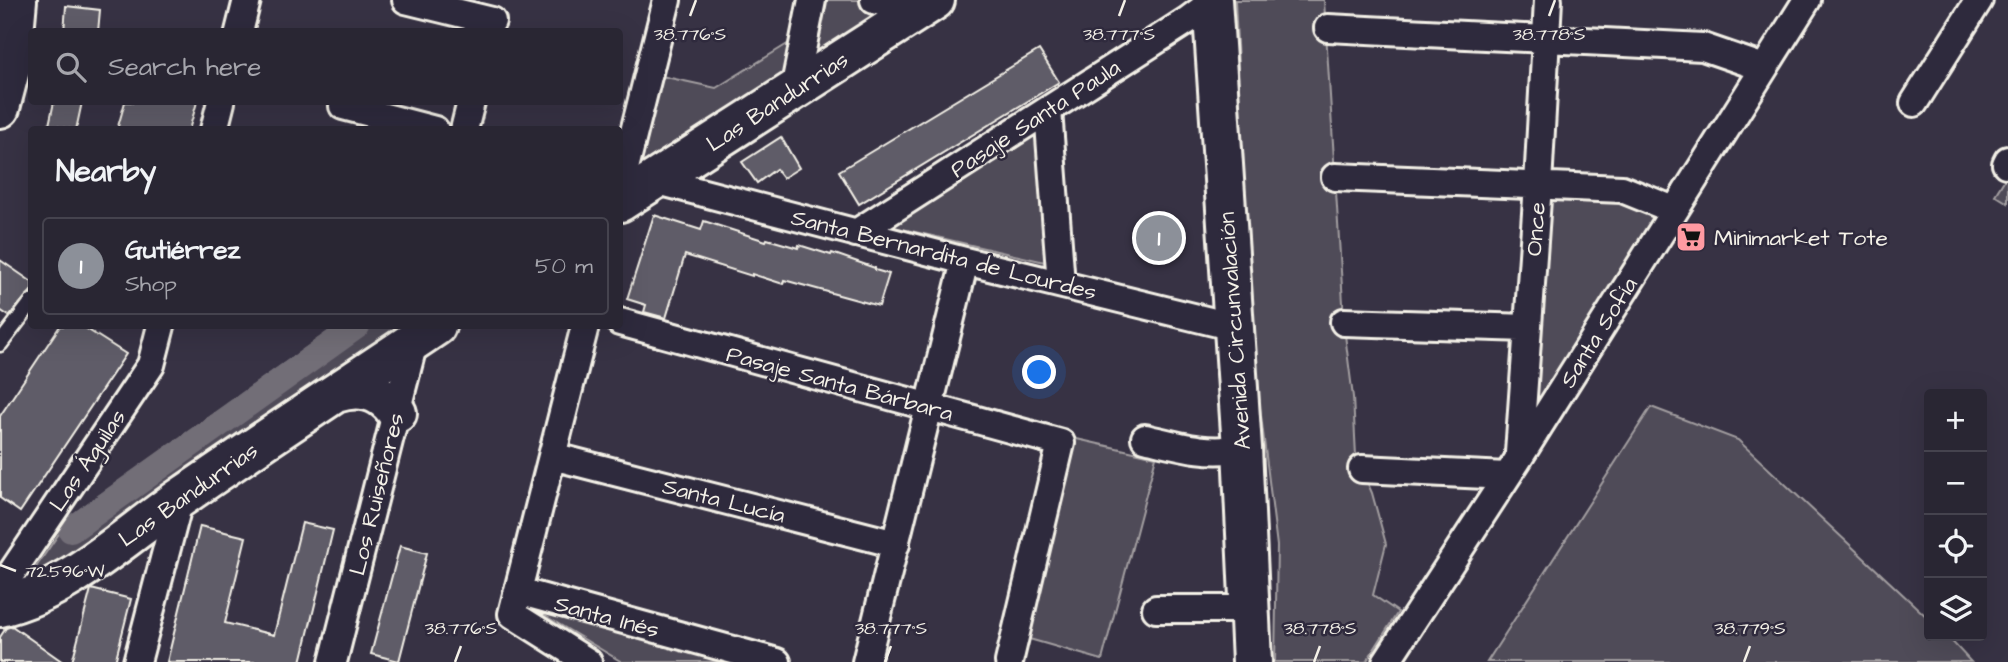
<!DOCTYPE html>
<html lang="en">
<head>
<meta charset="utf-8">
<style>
  body { margin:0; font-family:"Architects Daughter",sans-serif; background:#35323f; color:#f1f3f6 }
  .controls { position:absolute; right:21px; bottom:21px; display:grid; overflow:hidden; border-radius:7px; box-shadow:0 7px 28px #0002 }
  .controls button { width:63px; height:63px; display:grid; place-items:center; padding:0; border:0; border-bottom:2px solid #45434e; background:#292633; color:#f1f3f6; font:35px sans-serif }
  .you { position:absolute; left:1040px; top:373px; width:24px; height:24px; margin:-18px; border:5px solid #fff; border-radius:50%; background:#1a73e8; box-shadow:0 0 0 10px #1a73e833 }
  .badge { display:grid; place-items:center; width:46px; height:46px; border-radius:50%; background:#8c9099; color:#fff; font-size:23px; font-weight:700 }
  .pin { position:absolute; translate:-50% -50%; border:4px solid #fff; box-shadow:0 2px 7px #0006 }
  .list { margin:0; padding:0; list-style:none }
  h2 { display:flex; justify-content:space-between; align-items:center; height:91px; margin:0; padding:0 28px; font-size:30px }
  h2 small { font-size:23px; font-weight:400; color:#a5a5ac }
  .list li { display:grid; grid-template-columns:46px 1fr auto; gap:21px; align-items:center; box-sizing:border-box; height:98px; margin:0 14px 14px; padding:0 14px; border:2px solid #45434e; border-radius:7px }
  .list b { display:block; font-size:26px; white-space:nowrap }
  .list p { margin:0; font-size:23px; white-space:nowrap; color:#a5a5ac }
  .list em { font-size:23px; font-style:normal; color:#a5a5ac }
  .icon { flex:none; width:38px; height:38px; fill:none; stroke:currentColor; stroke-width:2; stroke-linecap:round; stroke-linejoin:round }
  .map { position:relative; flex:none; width:2008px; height:662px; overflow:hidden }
  .search { position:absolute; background:#292633; box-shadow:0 7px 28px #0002; left:28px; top:28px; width:595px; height:77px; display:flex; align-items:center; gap:18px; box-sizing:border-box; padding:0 24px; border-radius:7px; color:#a5a5ac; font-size:26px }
  .panel { position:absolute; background:#292633; box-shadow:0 7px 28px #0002; left:28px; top:126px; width:595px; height:203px; border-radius:7px }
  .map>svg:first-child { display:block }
  .green { fill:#504b59; stroke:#a29ea0; stroke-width:2 }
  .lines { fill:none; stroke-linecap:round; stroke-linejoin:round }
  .canal { stroke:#726e77; stroke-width:26 }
  .building { fill:#5f5c67; stroke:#f4f1e8; stroke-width:2 }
  .lane-casing { stroke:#f4f1e8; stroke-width:19 }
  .street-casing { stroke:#f4f1e8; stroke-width:32 }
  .secondary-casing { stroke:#f4f1e8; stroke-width:44 }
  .lane { stroke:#2f2a3d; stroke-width:14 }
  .street { stroke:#2f2a3d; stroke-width:26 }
  .secondary { stroke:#2f2a3d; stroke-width:38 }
  .ticks { fill:none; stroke:#f4f1e8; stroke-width:2.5 }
  .labels { text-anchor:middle; stroke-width:5; stroke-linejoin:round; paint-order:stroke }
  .street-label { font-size:23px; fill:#f4f1e8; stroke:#2f2a3d }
  .poi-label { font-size:23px; fill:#f4f1e8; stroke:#2f2a3d; text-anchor:start }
  .ticks-label { font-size:18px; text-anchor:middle; fill:#f4f1e8; stroke:#2f2a3d; stroke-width:5; stroke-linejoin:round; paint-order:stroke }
</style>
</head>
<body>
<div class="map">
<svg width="2008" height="662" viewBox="0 0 2008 662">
  <rect width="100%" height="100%" fill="#373244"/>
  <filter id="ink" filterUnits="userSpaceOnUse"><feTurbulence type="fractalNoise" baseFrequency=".0143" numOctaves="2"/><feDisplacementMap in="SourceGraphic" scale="14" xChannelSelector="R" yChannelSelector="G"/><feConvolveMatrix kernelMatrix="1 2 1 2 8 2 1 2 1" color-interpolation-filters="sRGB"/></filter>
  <g filter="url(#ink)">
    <!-- green -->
    <path class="green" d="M815,0H862L885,10L805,61Z
      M1235,0H1324L1345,335L1353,397L1356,456L1372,493L1386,544L1373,595L1398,612L1366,662H1275L1277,546L1250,326Z
      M794,40L787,73L641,167L661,76L716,88Z
      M1039,127L1049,263L885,225Z
      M2008,174V203L1995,195Z
      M1541,189L1621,192L1668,211L1528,437Z
      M337,326H409L23,586L71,516Z
      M1651,407L1738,440L1929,619V636H1947L1971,662H1487Z
      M1068,437L1156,457L1102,660L1019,636Z
      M527,605L744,662H622Z"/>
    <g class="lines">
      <!-- canal -->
      <path class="canal" d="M71,530L357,326"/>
    </g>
    <!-- building -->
    <path class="building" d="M66,6L100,10L98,32H64Z
      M1039,50L1059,82L859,204L839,171Z
      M54,102H82L76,130L49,125Z
      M125,102H197L189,130H117Z
      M781,137L799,168L783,178L776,169L757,183L742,162Z
      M654,215L701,230L704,221L766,241L767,239L798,248L799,245L831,255L832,253L875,268V270L889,274L879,306L784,280L783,284L752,274V276L685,255L666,318L644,312L646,305L627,299Z
      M0,260L32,282V290L9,316L0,310Z
      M60,326H82L126,354L20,512L0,498V416Z
      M302,523L333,530L301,662H167L200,526L246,537L225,623L274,635Z
      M400,546L427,553L399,661L371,654Z
      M91,589L131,599L115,662H72Z
      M12,626L63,662H0V637L6,628Z"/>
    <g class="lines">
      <!-- lane casing -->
      <g class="lane-casing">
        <path id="lane" d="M0,344L32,302"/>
      </g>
      <!-- street casing -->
      <g class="street-casing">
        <path id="street" d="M406,0L492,21
          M874,0L916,12
          M1328,28L1703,47L1764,68
          M239,32L247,0
          M794,90L812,0
          M1914,103L1979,0
          M343,106L435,130
          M1048,110L1061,284
          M214,130L221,102
          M464,130L471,102
          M2006,164L2008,160
          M1335,177L1622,189L1674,210
          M654,180L965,261L1234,327
          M620,188L667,0
          M856,233L1188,20L1212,2
          M620,322L1061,443L1009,662
          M1344,322L1527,328
          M585,326L512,614L588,662
          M1145,438C1179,446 1208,455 1242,448
          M1519,453L1538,185L1548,0
          M552,456L896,544
          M1362,469L1507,476
          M0,590L151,365L161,326
          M518,591L777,662
          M1156,609H1251
          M137,662L180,498
          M333,662L416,334
          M866,662L965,261
          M1386,662L1519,458L1807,0"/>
      </g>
      <!-- secondary casing -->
      <g class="secondary-casing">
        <path id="secondary" d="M1212,0L1242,448L1252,662
          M0,108L11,66L17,0
          M620,202L935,0
          M336,393C360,385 383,391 397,413
          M0,607C70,590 122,538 180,498C265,439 351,383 436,326"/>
      </g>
      <!-- lane -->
      <use href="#lane" class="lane"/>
      <!-- street -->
      <use href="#street" class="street"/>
      <!-- secondary -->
      <use href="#secondary" class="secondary"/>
    </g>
  </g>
  <!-- ticks -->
  <path class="ticks" d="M690,16L696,0M1119,16L1125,0M1549,16L1555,0M0,565L16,571M455,662L461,646M885,662L891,646M1314,662L1320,646M1744,662L1750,646"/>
  <!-- icons -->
  <defs>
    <g id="supermarket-square" transform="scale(1.575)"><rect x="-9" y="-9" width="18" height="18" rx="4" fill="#ff9aa2" stroke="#2f2a3d"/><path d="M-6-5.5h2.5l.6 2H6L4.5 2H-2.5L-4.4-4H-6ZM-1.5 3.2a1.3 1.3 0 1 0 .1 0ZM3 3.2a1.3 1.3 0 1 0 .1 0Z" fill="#111"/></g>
  </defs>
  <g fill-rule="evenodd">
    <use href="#supermarket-square" x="1691" y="237"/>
  </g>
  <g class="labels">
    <!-- street labels -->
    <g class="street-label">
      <text transform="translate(777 101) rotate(-33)" y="8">Las Bandurrias</text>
      <text transform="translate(1035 118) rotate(-33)" y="8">Pasaje Santa Paula</text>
      <text transform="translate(1535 229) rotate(-86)" y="8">Once</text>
      <text transform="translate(944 254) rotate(14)" y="8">Santa Bernardita de Lourdes</text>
      <text transform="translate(1234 331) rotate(-94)" y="8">Avenida Circunvalación</text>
      <text transform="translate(1598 332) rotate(-58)" y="8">Santa Sofía</text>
      <text transform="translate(840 383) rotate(15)" y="8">Pasaje Santa Bárbara</text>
      <text transform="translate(87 460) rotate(-56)" y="8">Las Águilas</text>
      <text transform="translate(188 494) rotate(-35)" y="8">Las Bandurrias</text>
      <text transform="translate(376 494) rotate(-76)" y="8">Los Ruiseñores</text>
      <text transform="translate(724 500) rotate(14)" y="8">Santa Lucía</text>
      <text transform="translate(607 616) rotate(15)" y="8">Santa Inés</text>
    </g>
    <!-- poi labels -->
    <g class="poi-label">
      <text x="1714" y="245">Minimarket Tote</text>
    </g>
  </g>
  <g class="ticks-label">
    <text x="690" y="40">38.776°S</text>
    <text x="1119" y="40">38.777°S</text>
    <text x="1549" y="40">38.778°S</text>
    <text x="65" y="577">72.596°W</text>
    <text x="461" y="634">38.776°S</text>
    <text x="891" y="634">38.777°S</text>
    <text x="1320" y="634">38.778°S</text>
    <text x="1750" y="634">38.779°S</text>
  </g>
</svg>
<div class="controls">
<button>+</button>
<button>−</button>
<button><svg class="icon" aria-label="locate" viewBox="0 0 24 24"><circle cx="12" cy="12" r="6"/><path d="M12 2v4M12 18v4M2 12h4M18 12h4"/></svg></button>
<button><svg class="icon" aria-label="layers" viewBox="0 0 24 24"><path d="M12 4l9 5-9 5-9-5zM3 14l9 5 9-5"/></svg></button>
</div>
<div class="you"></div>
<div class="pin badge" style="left:1159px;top:238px">1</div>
<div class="search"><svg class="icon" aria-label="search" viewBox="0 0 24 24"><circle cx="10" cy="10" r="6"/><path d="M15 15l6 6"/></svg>Search here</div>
<section class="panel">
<h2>Nearby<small></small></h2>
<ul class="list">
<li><span class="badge">1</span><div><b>Gutiérrez</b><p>Shop</p></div><em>50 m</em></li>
</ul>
</section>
</div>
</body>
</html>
